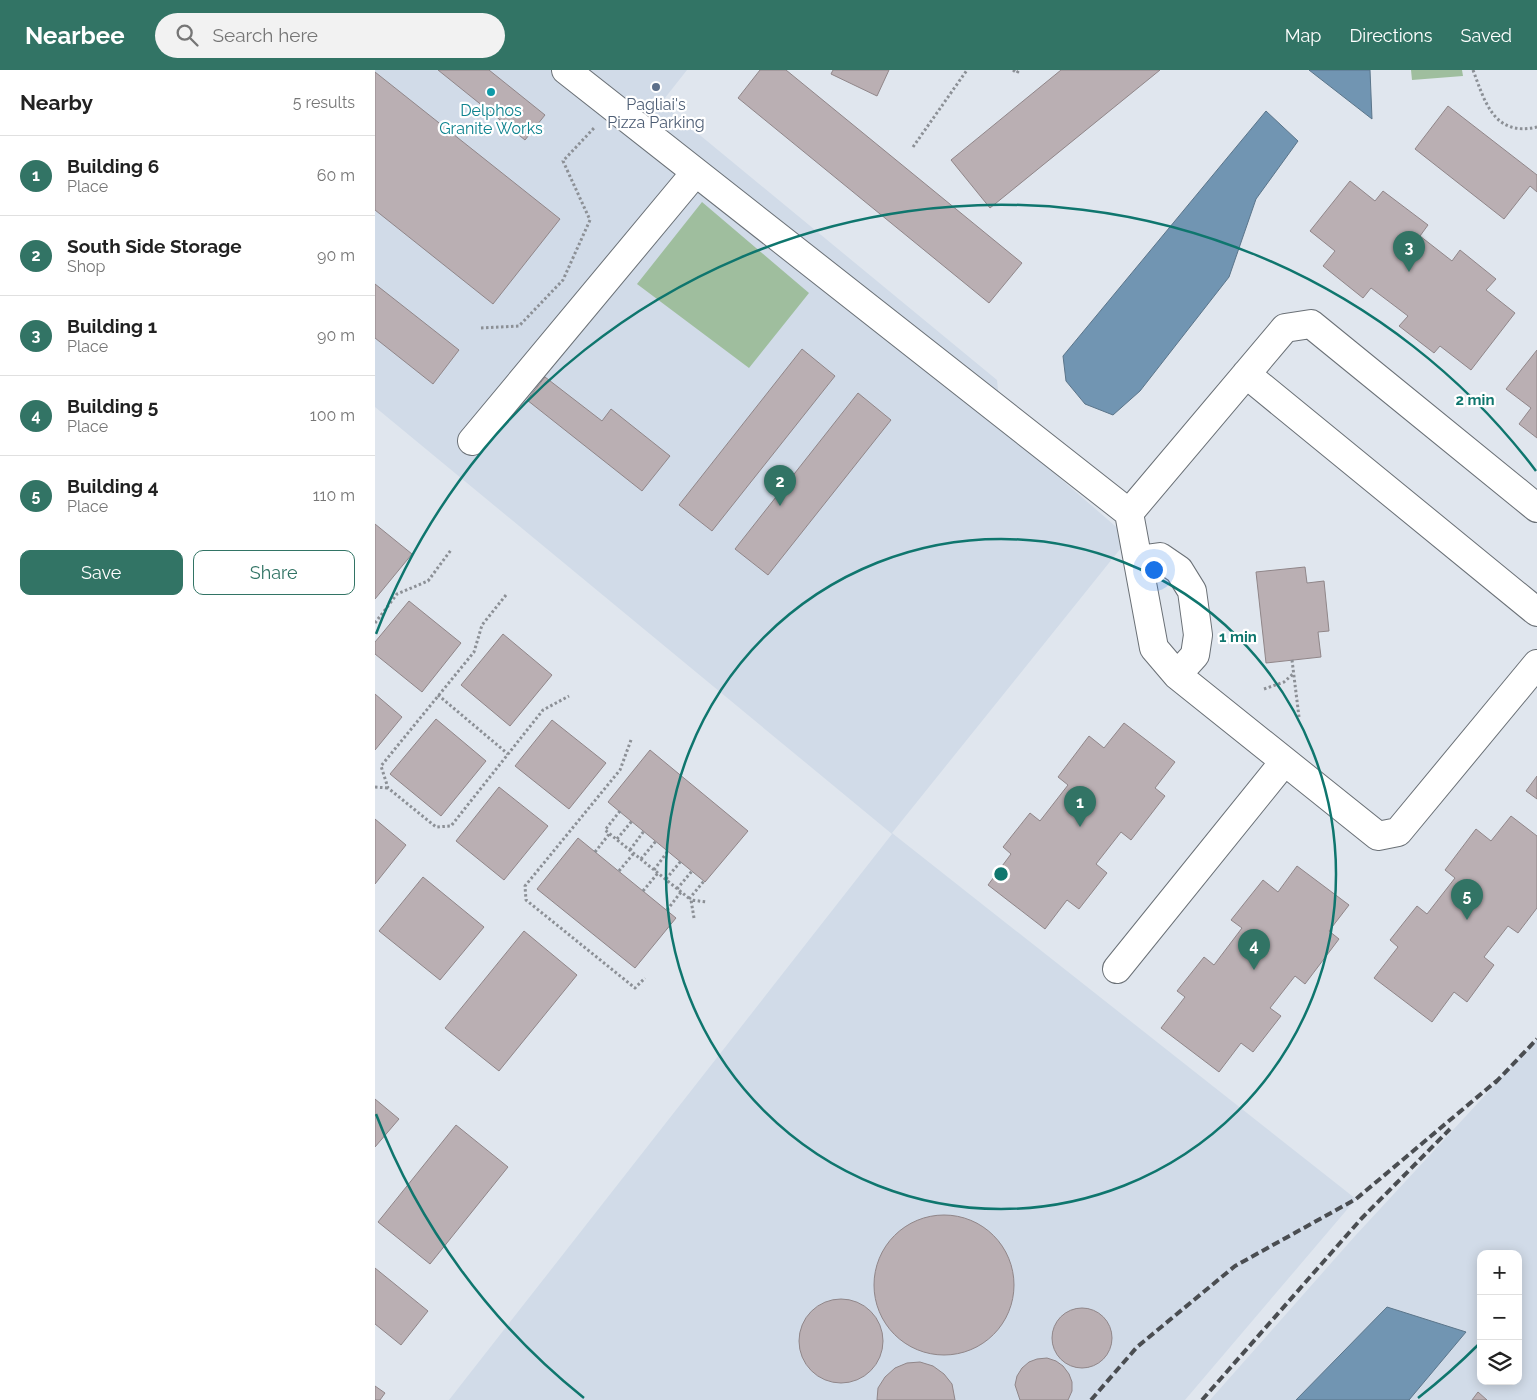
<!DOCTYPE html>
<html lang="en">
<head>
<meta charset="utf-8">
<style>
  body { margin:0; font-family:Raleway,sans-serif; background:#f2f2f2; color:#222 }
  .controls { position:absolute; right:15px; bottom:15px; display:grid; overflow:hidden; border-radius:10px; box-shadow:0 2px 12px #0003 }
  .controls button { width:45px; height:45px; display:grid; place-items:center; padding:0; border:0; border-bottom:1px solid #e0e0e0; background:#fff; color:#222; font:25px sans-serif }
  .you { position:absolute; left:778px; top:499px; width:18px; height:18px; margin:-12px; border:4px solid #fff; border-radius:50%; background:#1a73e8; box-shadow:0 0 0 8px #1a73e833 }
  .badge { display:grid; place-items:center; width:32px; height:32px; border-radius:50%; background:#327465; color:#fff; font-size:16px; font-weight:700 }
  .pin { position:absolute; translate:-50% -41px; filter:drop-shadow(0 1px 2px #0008) }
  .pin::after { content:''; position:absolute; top:26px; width:18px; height:15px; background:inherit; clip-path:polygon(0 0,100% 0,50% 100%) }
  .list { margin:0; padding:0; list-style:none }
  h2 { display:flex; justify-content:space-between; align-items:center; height:65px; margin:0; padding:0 20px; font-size:21px }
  h2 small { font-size:16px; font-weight:400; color:#767676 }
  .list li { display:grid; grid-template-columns:32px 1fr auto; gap:15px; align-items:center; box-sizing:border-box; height:80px; padding:0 20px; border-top:1px solid #e0e0e0 }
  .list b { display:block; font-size:19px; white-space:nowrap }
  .list p { margin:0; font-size:16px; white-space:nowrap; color:#767676 }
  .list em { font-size:16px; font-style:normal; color:#767676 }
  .actions { display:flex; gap:10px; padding:15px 20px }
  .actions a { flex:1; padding:11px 0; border:1px solid #327465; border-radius:10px; text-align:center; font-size:18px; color:#327465 }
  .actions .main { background:#327465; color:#fff }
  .icon { flex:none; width:28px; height:28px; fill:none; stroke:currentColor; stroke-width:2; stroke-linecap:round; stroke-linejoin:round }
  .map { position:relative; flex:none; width:1162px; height:1330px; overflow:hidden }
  header { display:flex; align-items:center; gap:30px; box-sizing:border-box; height:70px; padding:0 25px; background:#327465; color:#fff }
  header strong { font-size:24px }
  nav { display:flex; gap:28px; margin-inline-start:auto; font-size:18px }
  .search { width:350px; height:45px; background:#f2f2f2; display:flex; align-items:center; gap:12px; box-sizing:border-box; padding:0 18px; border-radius:28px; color:#767676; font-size:19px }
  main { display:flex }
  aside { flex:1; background:#fff }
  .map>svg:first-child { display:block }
  .built { fill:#d1dbe8; fill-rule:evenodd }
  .green { fill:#9fbe9e }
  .water { fill:#7195b2; stroke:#5b758a }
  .building { fill:#baafb3; stroke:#908689 }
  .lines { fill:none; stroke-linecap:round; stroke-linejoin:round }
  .minor-casing { stroke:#6a7076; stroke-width:30 }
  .path { stroke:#8c9096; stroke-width:3; stroke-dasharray:2.5 2.5; stroke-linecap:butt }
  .minor { stroke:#fff; stroke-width:28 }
  .rail { stroke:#4a4d51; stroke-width:4; stroke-dasharray:8 4; stroke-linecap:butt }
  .ring { fill:none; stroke:#0f766e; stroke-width:2.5 }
  .service-dot { fill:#5c6f8a; stroke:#fff; stroke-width:2 }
  .culture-dot { fill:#0f9aa8; stroke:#fff; stroke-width:2 }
  .labels { text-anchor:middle; stroke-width:4.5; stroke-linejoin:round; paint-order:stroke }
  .service-label { font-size:16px; fill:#4e5e75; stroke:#fff }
  .culture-label { font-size:16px; fill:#0d838f; stroke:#fff }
  .centre { fill:#0f766e; stroke:#fff; stroke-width:2.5 }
  .ring-label { font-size:15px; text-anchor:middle; font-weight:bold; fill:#0f766e; stroke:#fff; stroke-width:4.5; stroke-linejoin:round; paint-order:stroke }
</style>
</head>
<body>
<header>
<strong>Nearbee</strong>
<div class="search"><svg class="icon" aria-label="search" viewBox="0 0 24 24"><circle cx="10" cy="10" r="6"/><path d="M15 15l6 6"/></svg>Search here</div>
<nav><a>Map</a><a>Directions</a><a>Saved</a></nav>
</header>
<main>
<aside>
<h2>Nearby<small>5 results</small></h2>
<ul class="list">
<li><span class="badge">1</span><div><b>Building 6</b><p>Place</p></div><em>60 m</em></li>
<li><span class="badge">2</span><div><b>South Side Storage</b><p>Shop</p></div><em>90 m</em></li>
<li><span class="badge">3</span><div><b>Building 1</b><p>Place</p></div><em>90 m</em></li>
<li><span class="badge">4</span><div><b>Building 5</b><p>Place</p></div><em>100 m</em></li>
<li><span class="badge">5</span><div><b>Building 4</b><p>Place</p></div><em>110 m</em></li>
</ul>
<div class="actions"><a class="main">Save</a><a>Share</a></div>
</aside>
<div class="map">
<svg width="1162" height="1330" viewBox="0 0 1162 1330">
  <rect width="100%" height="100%" fill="#e0e6ee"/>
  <!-- built -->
  <path class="built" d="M0,0H312L286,33L622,310L627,358L754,468L517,763L981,1129L810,1330H74L517,764L0,337Z
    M1162,969V1330H835L980,1166ZM1106,1184H1143V1311H1106Z"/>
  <!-- green -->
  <path class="green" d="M1036,0H1087L1088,6L1037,10Z
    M327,132L434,223L374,298L262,214Z"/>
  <!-- water -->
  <path class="water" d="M934,0H995L997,49Z
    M891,41L923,71L881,129L854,207L765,321L738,345L710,334L691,311L688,286Z
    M1012,1237L1091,1262L1034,1330H921Z"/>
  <!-- building -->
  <path class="building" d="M63,0H114L170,45L150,70Z
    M385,0H411L647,193L614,233L363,28Z
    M458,0H514L502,26L456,4Z
    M686,0H785L615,138L576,90Z
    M0,2L185,149L118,234L0,140Z
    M1073,36L1162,105V122L1155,116L1129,149L1040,79Z
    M975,111L1000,131L1008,121L1053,155L1045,166L1077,191L1085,180L1121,209L1111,220L1140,243L1096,300L1065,276L1059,283L1024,256L1033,246L996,218L988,228L948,196L960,181L935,161Z
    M0,214L84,280L58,314L0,268Z
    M427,279L460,306L337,461L304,435Z
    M1162,280V368L1144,354L1156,338L1131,319Z
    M170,307L227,351L236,339L295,386L267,421L152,330Z
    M483,323L516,350L393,505L360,479Z
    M0,454L37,484L0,529Z
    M930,497L932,513L949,511L954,561L943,562L946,587L891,593L881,502Z
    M34,531L86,573L47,622L0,584V572Z
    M128,564L177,605L135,656L86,615Z
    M0,624L27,647L0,680Z
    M61,649L111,691L66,746L15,704Z
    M177,650L231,693L194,739L140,696Z
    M749,653L800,692L780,718L790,726L756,770L746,762L721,794L732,803L704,839L692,830L670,859L613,815L636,784L628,777L655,743L665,751L693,715L683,707L714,666L729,678Z
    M275,680L373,761L330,812L233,732Z
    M1162,706V729L1151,721Z
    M124,717L173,756L129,810L81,771Z
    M1136,746L1162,766V838L1143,863L1133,856L1109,887L1119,895L1092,932L1079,922L1057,952L999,908L1023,877L1015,870L1042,836L1052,844L1080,808L1070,800L1101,759L1116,771Z
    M0,749L31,775L0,814Z
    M203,768L301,848L260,898L162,819Z
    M922,796L974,835L954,861L964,869L930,914L920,906L895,938L906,946L878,982L866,973L844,1002L786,958L810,927L802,921L829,887L839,895L867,858L856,850L888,810L903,822Z
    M48,807L109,857L65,910L4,861Z
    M149,861L202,905L124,1001L70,958Z
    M0,1029L24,1049L0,1077Z
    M81,1055L133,1097L55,1194L3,1152Z
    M499 1215a70 70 0 1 1 140 0a70 70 0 1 1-140 0Z
    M0,1198L53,1241L26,1275L0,1254Z
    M424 1271a42 42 0 1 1 84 0a42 42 0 1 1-84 0Z
    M677 1268a30 30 0 1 1 60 0a30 30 0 1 1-60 0Z
    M672,1288L681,1291L688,1296L694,1304L697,1312V1321L693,1330H645L640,1315L642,1306L647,1298L654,1292L662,1289Z
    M545,1292L558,1296L569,1304L577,1314L580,1330H502L503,1318L510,1307L520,1298L532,1293Z
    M0,1316L10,1323L5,1330H0Z
    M1103,1322L1112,1330H1097Z"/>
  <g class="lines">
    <!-- minor casing -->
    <g class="minor-casing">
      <path id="minor" d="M191,0L754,443L779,578L802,605L1003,766L1023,762L1162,594
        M871,304L1162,542
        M97,371L320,103
        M754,443L910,258L936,254L1162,438
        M763,490L785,487L804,500L817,521L823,565L820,585L802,605
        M742,899L909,692"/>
    </g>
    <!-- path -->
    <path class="path" d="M638,0L642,3L644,0
      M1098,0C1110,32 1119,67 1162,57
      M538,77L592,0
      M106,258L144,256L188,210L215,150L188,91L219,58
      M131,525L107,555L99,582L6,696L13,718L61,757L76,756L168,640L194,626
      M0,553L22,524L53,511L76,480
      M917,590L924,647
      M889,619L909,612L918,604
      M63,625L133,684
      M256,670L245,700L150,816L151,830L260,918L270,908
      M0,717L13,718
      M245,741L230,760L316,830
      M242,769L257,751
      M255,780L269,761
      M220,782L235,763
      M266,789L281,771
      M279,800L293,781
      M244,801L259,783
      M291,809L306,791
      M302,819L317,801
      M268,821L283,803
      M314,829L329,811
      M292,840L306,822
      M319,848L316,830L332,832"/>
    <!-- minor -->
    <use href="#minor" class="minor"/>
    <!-- rail -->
    <path class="rail" d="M1120,1013L1162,969
      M716,1330L762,1277L860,1196L981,1129L1125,1008
      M827,1330L986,1149L1075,1059"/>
  </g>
  <!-- distance rings -->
  <g class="ring">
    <circle cx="626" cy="804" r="335"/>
    <path d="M1104 1274A670 670 0 0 1 1043 1328M209 1328A670 670 0 0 1 1 1044M1 564A670 670 0 0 1 1161 401"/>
  </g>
  <!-- markers -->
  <circle class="service-dot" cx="281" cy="17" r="5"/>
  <circle class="culture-dot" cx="116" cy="22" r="5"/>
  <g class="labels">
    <!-- service labels -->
    <g class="service-label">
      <text x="281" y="40">Pagliai's<tspan x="281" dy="18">Pizza Parking</tspan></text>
    </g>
    <!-- culture labels -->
    <g class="culture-label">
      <text x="116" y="46">Delphos<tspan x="116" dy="18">Granite Works</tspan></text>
    </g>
  </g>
  <circle cx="626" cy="804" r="8" class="centre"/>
  <g class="ring-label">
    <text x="1100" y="335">2 min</text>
    <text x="863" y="572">1 min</text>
  </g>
</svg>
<div class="controls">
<button>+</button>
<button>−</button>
<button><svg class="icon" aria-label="layers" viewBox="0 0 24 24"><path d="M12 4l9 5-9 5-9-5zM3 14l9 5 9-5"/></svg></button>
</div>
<div class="you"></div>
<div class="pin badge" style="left:705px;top:757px">1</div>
<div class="pin badge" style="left:405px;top:436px">2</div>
<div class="pin badge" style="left:1034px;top:202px">3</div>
<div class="pin badge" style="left:879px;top:900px">4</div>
<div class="pin badge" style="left:1092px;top:850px">5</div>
</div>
</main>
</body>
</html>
